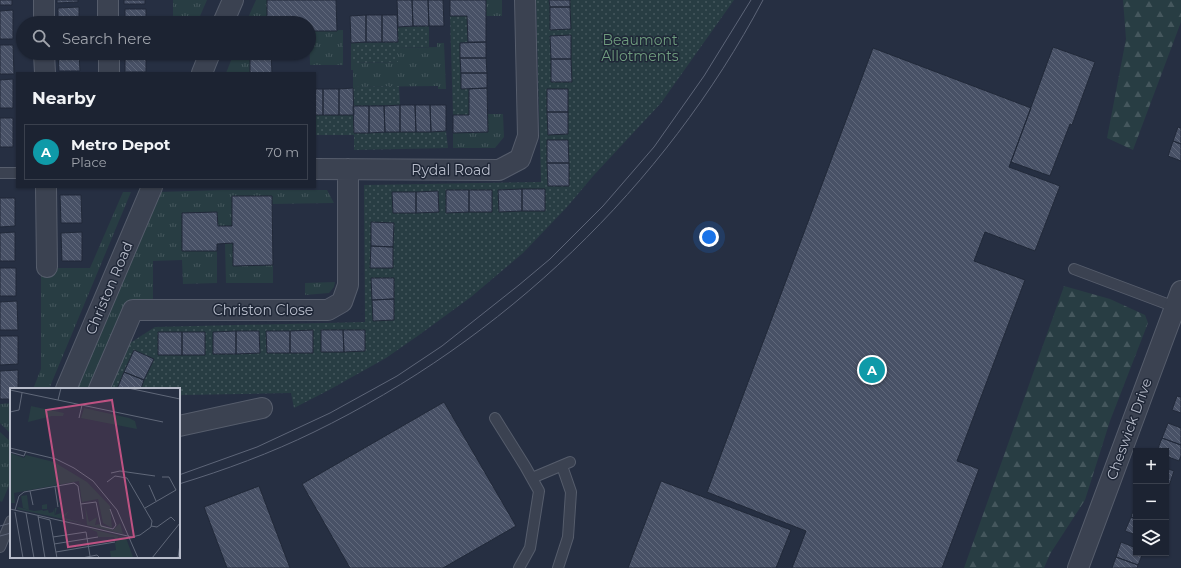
<!DOCTYPE html>
<html lang="en">
<head>
<meta charset="utf-8">
<style>
  body { margin:0; font-family:Montserrat,sans-serif; background:#292f3e; color:#f1f3f6 }
  .controls { position:absolute; right:12px; bottom:12px; display:grid; overflow:hidden; border-radius:0px; box-shadow:0 1px 3px #0004 }
  .controls button { width:36px; height:36px; display:grid; place-items:center; padding:0; border:0; border-bottom:1px solid #3a404d; background:#1c2332; color:#f1f3f6; font:20px sans-serif }
  .you { position:absolute; left:709px; top:237px; width:14px; height:14px; margin:-10px; border:3px solid #fff; border-radius:50%; background:#1a73e8; box-shadow:0 0 0 6px #1a73e833 }
  .badge { display:grid; place-items:center; width:26px; height:26px; border-radius:50%; background:#90adf8; color:#fff; font-size:13px; font-weight:700 }
  .pin { position:absolute; translate:-50% -50%; border:2px solid #fff; box-shadow:0 1px 4px #0006 }
  .list { margin:0; padding:0; list-style:none }
  h2 { display:flex; justify-content:space-between; align-items:center; height:52px; margin:0; padding:0 16px; font-size:17px }
  h2 small { font-size:13px; font-weight:400; color:#a0a4ac }
  .list li { display:grid; grid-template-columns:26px 1fr auto; gap:12px; align-items:center; box-sizing:border-box; height:56px; margin:0 8px 8px; padding:0 8px; border:1px solid #3a404d; border-radius:0px }
  .list b { display:block; font-size:15px; white-space:nowrap }
  .list p { margin:0; font-size:13px; white-space:nowrap; color:#a0a4ac }
  .list em { font-size:13px; font-style:normal; color:#a0a4ac }
  .icon { flex:none; width:22px; height:22px; fill:none; stroke:currentColor; stroke-width:2; stroke-linecap:round; stroke-linejoin:round }
  .map { position:relative; flex:none; width:1181px; height:568px; overflow:hidden }
  .search { position:absolute; background:#1c2332; box-shadow:0 1px 3px #0004; left:16px; top:16px; width:300px; height:44px; display:flex; align-items:center; gap:10px; box-sizing:border-box; padding:0 14px; border-radius:22px; color:#a0a4ac; font-size:15px }
  .panel { position:absolute; background:#1c2332; box-shadow:0 1px 3px #0004; left:16px; top:72px; width:300px; height:116px; border-radius:0px }
  .map>svg:first-child { display:block }
  .grass { fill:url(#grass-tufts) }
  .forest { fill:url(#forest-firs) }
  .park { fill:url(#park-dots) }
  .building { fill:url(#building-back-hatch); stroke:#212939 }
  .lines { fill:none; stroke-linecap:round; stroke-linejoin:round }
  .lane-casing { stroke:#565d6c; stroke-width:12 }
  .street-casing { stroke:#565d6c; stroke-width:22 }
  .lane { stroke:#3b4251; stroke-width:10 }
  .street { stroke:#3b4251; stroke-width:20 }
  .tram { stroke:#5d6578; stroke-width:1 }
  .labels { text-anchor:middle; stroke-width:3; stroke-linejoin:round; paint-order:stroke }
  .park-label { font-size:14px; fill:#6f9c7e; stroke:#1f2737 }
  .street-label { font-size:14px; fill:#b8bdcb; stroke:#1f2737 }
  .inset-road { fill:none; stroke:#606879; stroke-width:1 }
  .view { fill:#be5282; fill-opacity:0.15; stroke:#be5282; stroke-width:2 }
  .inset-edge { fill:none; stroke:#b8bdcb; stroke-width:2 }
</style>
</head>
<body>
<div class="map">
<svg width="1181" height="568" viewBox="0 0 1181 568">
  <defs>
    <pattern id="grass-tufts" width="24" height="20" patternUnits="userSpaceOnUse"><rect width="24" height="20" fill="#283d43"/><path d="M3 7l-1-3M5 7V3M7 7l1-3M15 17l-1-3M17 17v-4M19 17l1-3" fill="none" stroke="#45575d"/></pattern>
    <pattern id="forest-firs" width="22" height="20" patternUnits="userSpaceOnUse"><rect width="22" height="20" fill="#283d43"/><path d="M5 1l3.5 6h-7zM16 11l3.5 6h-7z" fill="#45575d"/></pattern>
    <pattern id="park-dots" width="8" height="8" patternUnits="userSpaceOnUse"><rect width="8" height="8" fill="#283d43"/><path d="M2 2h.1M6 6h.1" fill="none" stroke="#45575d" stroke-width="1.8" stroke-linecap="round"/></pattern>
    <pattern id="building-back-hatch" width="6" height="6" patternUnits="userSpaceOnUse"><rect width="6" height="6" fill="#485166"/><path d="M-1 5l2 2M0 0l6 6M5-1l2 2" fill="none" stroke="#60687b"/></pattern>
  </defs>
  <rect width="100%" height="100%" fill="#262f42"/>
  <!-- grass -->
  <path class="grass" d="M173,0H207L197,23H173Z
    M256,0H267V23H252L247,20Z
    M486,0H502V16H486Z
    M343,30V65H310L309,31Z
    M437,43H444L446,89H438V86L353,87V70H351V63L398,62V48L437,47Z
    M234,53H250V73H226Z
    M487,114H503L504,137L495,148H453V133L487,132Z
    M222,190H327L334,203L272,204V196H232V226H218L217,212L182,213V251H217V283L183,284L182,260L153,261V304L127,305L89,389H77L159,192Z
    M123,192H131L49,389H33L41,369V268H90Z
    M233,243V266L273,265V283H226L225,244Z
    M335,282L334,287L329,293L305,295V283Z
    M11,403V434L0,423V404Z
    M0,432L11,442V481L2,502L0,501Z"/>
  <!-- forest -->
  <path class="forest" d="M1123,0H1181V22L1133,150L1107,138L1126,39Z
    M1064,286L1110,299L1145,315L1148,323L1110,421L1085,500L1050,554L1044,568H964Z"/>
  <!-- park -->
  <path class="park" d="M536,0H734L661,103L594,175L567,207L523,253L471,297L419,335L386,358L329,390L294,408L291,393L182,395L179,397V389H106L124,351L130,343L155,327L365,322L364,185L541,182Z
    M450,16H467L468,42L460,43L461,89H469V115H453Z
    M429,26V47L398,48V62L351,63V43L398,42V27Z
    M399,86L400,105L353,106V87Z
    M315,115H354V133L446,131L448,148L354,150V135H315Z"/>
  <!-- building -->
  <path class="building" d="M0,0H12V5H0Z
    M57,0H78V2L57,3Z
    M124,0H145V4H124Z
    M267,0H336L337,31H309V23H267Z
    M397,0H412L413,26L398,27Z
    M412,0H428L429,26H413Z
    M428,0H443L444,26H429Z
    M450,0H486V42H468L467,16H450Z
    M549,0H570V7H550Z
    M79,7V23H58V8Z
    M550,7H570L571,29L550,30Z
    M125,9H146V23H125Z
    M13,10V39H0V11Z
    M366,15V42L351,43L350,16Z
    M366,15H382V42H366Z
    M382,15H397L398,42H382Z
    M571,35V59H551L550,36Z
    M486,42V58H460V43Z
    M0,45H13L14,74H0Z
    M1053,47L1095,62L1072,125L1070,124L1050,176L1011,162Z
    M873,48L1031,108L1009,167L1060,186L1035,251L985,232L974,261L1025,280L957,461L979,469L942,568H792L806,531L707,492Z
    M58,53H79L80,71H59Z
    M125,53H146V72H125Z
    M250,53H271L272,73H250Z
    M460,58H486L487,73H461Z
    M551,59H571L572,82H551Z
    M461,73H487V88L461,89Z
    M13,79V108H0V80Z
    M353,88L354,115H339V89Z
    M487,88L488,132L453,133V115H469V89Z
    M315,89H323V115H315Z
    M323,89H339V115H323Z
    M547,89H568V112H547Z
    M400,105H415L416,132H400Z
    M400,105V132H385L384,106Z
    M415,105H430L431,132H416Z
    M430,105H446V131L431,132Z
    M353,106H369V133H354Z
    M369,106H384L385,132L369,133Z
    M547,112H568V134L548,135Z
    M0,118H13V147H0Z
    M1178,127L1181,128V144L1173,141Z
    M547,140H568L569,163H547Z
    M1173,141L1181,144V161L1168,156Z
    M547,163H569V186H548Z
    M522,189V211L499,212L498,190Z
    M522,189H545V211H522Z
    M446,190H469V212L446,213Z
    M469,190H492V212H469Z
    M438,191L439,212L416,213V192Z
    M392,192H416V213H393Z
    M60,195H81L82,223H61Z
    M232,196H272L273,265L233,266V243L217,244V251H182V213L217,212L218,226H232Z
    M0,198H15V226L0,227Z
    M371,222L394,223L393,247L371,246Z
    M15,232V261H0V233Z
    M82,232V261H62L61,233Z
    M371,246L393,247V268H370Z
    M0,268H16V296H0Z
    M371,278H394V299L372,300Z
    M394,299V320L373,321L372,300Z
    M17,301L18,330H0V302Z
    M313,330V353H290V331Z
    M321,330H343L344,352H321Z
    M343,330H365V351L344,352Z
    M236,331V354H213V332Z
    M236,331H259L260,353L236,354Z
    M266,331H290V353H267Z
    M158,332H182V355H158Z
    M182,332H205V355H182Z
    M0,336H18V364L0,365Z
    M134,350L154,359L144,380L124,372Z
    M18,370V389H11V399H0V371Z
    M124,372L144,380L141,389H117Z
    M1177,396L1181,397V413L1172,410Z
    M444,402L516,526L443,568H350L302,484Z
    M1168,423L1181,428V445L1162,438Z
    M1162,438L1181,445V456L1179,461L1166,456V451H1157Z
    M1166,468L1174,471L1169,486L1166,484Z
    M661,481L791,530L776,568H628Z
    M259,486L290,568H227L204,507Z
    M1136,503V519L1131,517Z
    M1131,517L1136,519V535L1125,531Z
    M1121,542L1136,548V553H1143L1138,565L1116,557Z
    M1116,557L1138,565L1137,568H1112Z"/>
  <g class="lines">
    <!-- lane casing -->
    <g class="lane-casing">
      <path id="lane" d="M0,173H17
        M1074,269L1175,307
        M495,418L525,466L539,491L530,548L519,568
        M532,478L570,462
        M0,547L11,521
        M558,568L568,537L571,492L562,466"/>
    </g>
    <!-- street casing -->
    <g class="street-casing">
      <path id="street" d="M44,0V23
        M108,0V23
        M223,23L233,0
        M44,53L45,73
        M109,53V73
        M202,73L210,53
        M315,169L499,170L520,159L528,136L525,0
        M46,187L47,267
        M66,389L152,187
        M99,389L133,310H328L342,302L348,285V169
        M179,426L262,408
        M1078,568L1181,291"/>
    </g>
    <!-- lane -->
    <use href="#lane" class="lane"/>
    <!-- street -->
    <use href="#street" class="street"/>
    <!-- tram -->
    <path class="tram" d="M179,475L257,447L330,413L397,376L442,346L519,285L550,259L603,206L654,147L704,76L751,0
      M179,484C225,470 271,453 314,432C503,340 664,187 763,0
      M0,526L11,523
      M0,536L11,533"/>
  </g>
  <g class="labels">
    <!-- park labels -->
    <g class="park-label">
      <text x="640" y="45">Beaumont<tspan x="640" dy="16">Allotments</tspan></text>
    </g>
    <!-- street labels -->
    <g class="street-label">
      <text x="451" y="175">Rydal Road</text>
      <text transform="translate(109 288) rotate(-67)" y="5">Christon Road</text>
      <text x="263" y="315">Christon Close</text>
      <text transform="translate(1129 429) rotate(-70)" y="5">Cheswick Drive</text>
    </g>
  </g>
  <!-- overview -->
  <g transform="translate(10 388)">
    <rect width="170" height="170" fill="#262f42"/>
    <path d="M37,116V121H32L33,123L38,122L39,125L43,124L44,121V128L45,120H47L45,127L51,125L52,128L59,123L54,130L76,136L7,121L8,119L24,123L32,122V117ZM75,117L79,134L87,129L85,137L90,136L103,142L110,135L113,146L77,137ZM78,140L109,148L105,153L104,149H88L87,144ZM110,148L116,150L123,169L101,170L100,163L106,162L105,155Z" fill="#283d43"/>
    <path d="M21,18L54,25L53,28H42L18,34ZM74,20L119,30L125,33L127,41L71,30Z" fill="#283d43"/>
    <path d="M0,65L14,70L16,67L44,74L77,94L100,118L102,140L93,135L88,111L72,114L69,93L4,105L5,115H0ZM17,107L19,122L13,120L11,108Z" fill="#283d43"/>
    <path class="inset-road" d="M118,0L170,11M0,2L153,34M48,12L51,0M0,24L9,22L12,5M69,30L72,17M0,60L46,71L64,80L83,93L107,122L128,170M0,64L14,68L16,63M101,85L110,83L145,88M139,97L146,113M45,99L48,119M20,103L23,117M71,116L86,114L91,138L103,141L106,137L100,121M135,120L166,102L159,89H152M0,121L122,149L130,147L141,139L142,133L117,90L105,88L97,94M5,122L9,108L14,104L64,95L68,98L73,131M5,124L13,170M16,125L24,170M28,128L35,170M28,129L40,132L47,170M141,138L147,139L161,129L165,133M43,149L76,144L80,168M44,156L88,149M46,164L105,154M58,170H71M72,170L87,167L90,170M142,170L170,135M168,170L170,156"/>
    <path class="view" d="M102,12L124,149L58,159L36,22Z"/>
    <rect width="170" height="170" class="inset-edge"/>
  </g>
</svg>
<div class="controls">
<button>+</button>
<button>−</button>
<button><svg class="icon" aria-label="layers" viewBox="0 0 24 24"><path d="M12 4l9 5-9 5-9-5zM3 14l9 5 9-5"/></svg></button>
</div>
<div class="you"></div>
<div class="pin badge" style="left:872px;top:370px;background:#0f9aa8">A</div>
<div class="search"><svg class="icon" aria-label="search" viewBox="0 0 24 24"><circle cx="10" cy="10" r="6"/><path d="M15 15l6 6"/></svg>Search here</div>
<section class="panel">
<h2>Nearby<small></small></h2>
<ul class="list">
<li><span class="badge" style="background:#0f9aa8">A</span><div><b>Metro Depot</b><p>Place</p></div><em>70 m</em></li>
</ul>
</section>
</div>
</body>
</html>
